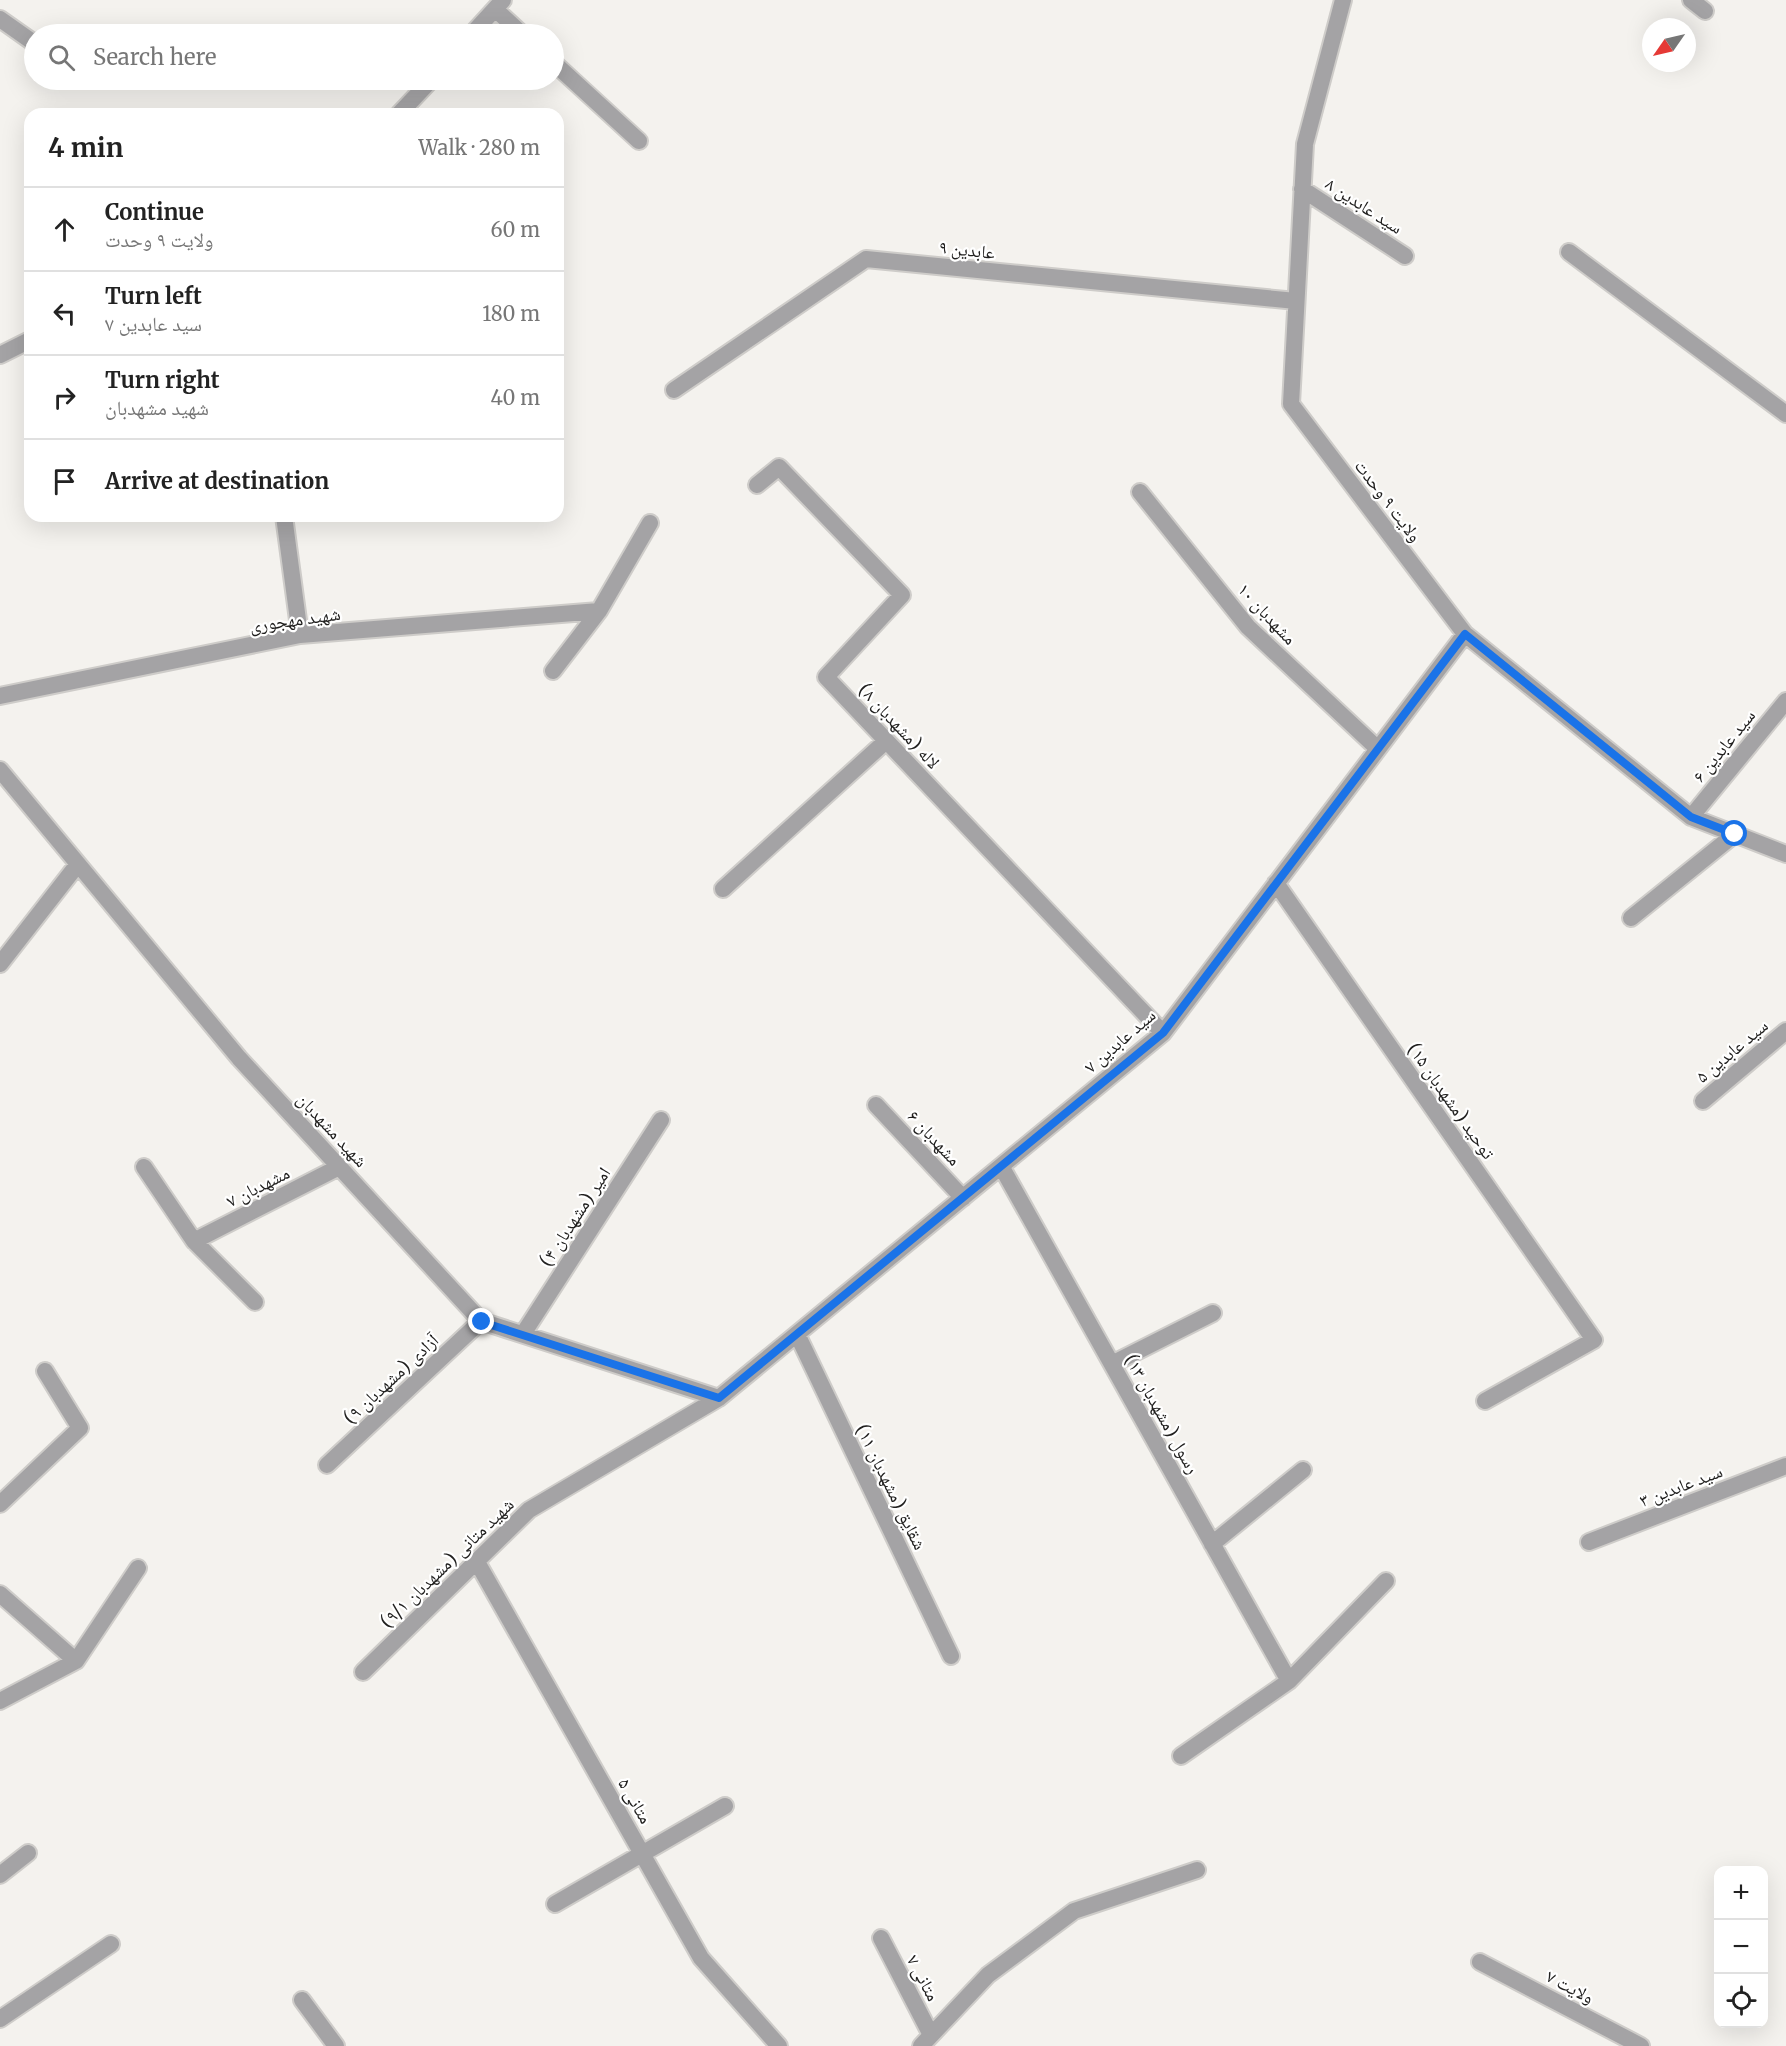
<!DOCTYPE html>
<html lang="en">
<head>
<meta charset="utf-8">
<style>
  body { margin:0; font-family:Merriweather,"Noto Naskh Arabic",serif; background:#f6f6f6; color:#222 }
  .controls { position:absolute; right:18px; bottom:18px; display:grid; overflow:hidden; border-radius:12px; box-shadow:0 6px 24px #0002 }
  .controls button { width:54px; height:54px; display:grid; place-items:center; padding:0; border:0; border-bottom:2px solid #e0e0e0; background:#fff; color:#222; font:30px sans-serif }
  .compass { position:absolute; left:1642px; top:18px; width:54px; height:54px; border-radius:50%; background:#fff; box-shadow:0 6px 24px #0002; rotate:236deg }
  .stop { position:absolute; width:18px; height:18px; margin:-14px; border:4px solid #1a73e8; border-radius:50%; background:#fff }
  .stop.end { background:#1a73e8; border-color:#fff; box-shadow:0 2px 6px #0008 }
  .list { margin:0; padding:0; list-style:none }
  h2 { display:flex; justify-content:space-between; align-items:center; height:78px; margin:0; padding:0 24px; font-size:26px }
  h2 small { font-size:20px; font-weight:400; color:#767676 }
  .list li { display:grid; grid-template-columns:39px 1fr auto; gap:18px; align-items:center; box-sizing:border-box; height:84px; padding:0 24px; border-top:2px solid #e0e0e0 }
  .list b { display:block; font-size:22px; white-space:nowrap }
  .list p { margin:0; font-size:20px; white-space:nowrap; color:#767676 }
  .list em { font-size:20px; font-style:normal; color:#767676 }
  .icon { flex:none; width:33px; height:33px; fill:none; stroke:currentColor; stroke-width:2; stroke-linecap:round; stroke-linejoin:round }
  .map { position:relative; flex:none; width:1786px; height:2046px; overflow:hidden }
  .search { position:absolute; background:#fff; box-shadow:0 6px 24px #0002; left:24px; top:24px; width:540px; height:66px; display:flex; align-items:center; gap:15px; box-sizing:border-box; padding:0 21px; border-radius:33px; color:#767676; font-size:22px }
  .panel { position:absolute; background:#fff; box-shadow:0 6px 24px #0002; left:24px; top:108px; width:540px; height:414px; border-radius:18px }
  .map>svg:first-child { display:block }
  .lines { fill:none; stroke-linecap:round; stroke-linejoin:round }
  .minor-casing { stroke:#ceccc9; stroke-width:20 }
  .minor { stroke:#a4a3a5; stroke-width:16 }
  .route { stroke:#1a73e8; stroke-width:8 }
  .labels { text-anchor:middle; stroke-width:4.5; stroke-linejoin:round; paint-order:stroke }
  .street-label { font-size:18px; fill:#21201f; stroke:#fff }
</style>
</head>
<body>
<div class="map">
<svg width="1786" height="2046" viewBox="0 0 1786 2046">
  <rect width="100%" height="100%" fill="#f4f2ee"/>
  <g class="lines">
    <!-- minor casing -->
    <g class="minor-casing">
      <path id="minor" d="M1343,0L1305,144L1291,404L1465,634L1691,817L1786,854
        M1691,0L1705,11
        M495,9L522,34
        M0,19L34,43
        M472,34L503,0
        M554,63L639,141
        M399,114L431,80
        M1302,189L1405,256
        M1569,252L1786,414
        M0,355L30,340
        M674,390L866,259L1296,301
        M757,485L779,467L902,595L826,677L1163,1033
        M1140,492L1248,627L1378,749
        M284,516L300,635
        M553,671L599,611L650,523
        M0,696L300,635L599,611
        M0,770L239,1058L481,1321L719,1398
        M1691,817L1786,701
        M1276,883L1594,1340L1485,1401
        M723,889L886,741
        M1631,918L1735,834
        M0,964L78,864
        M1703,1101L1786,1031
        M876,1105L963,1198
        M1001,1166L1289,1681
        M144,1167L194,1241L255,1302
        M194,1241L339,1167
        M523,1334L661,1120
        M797,1334L951,1656
        M1112,1364L1213,1313
        M327,1465L481,1321
        M0,1504L80,1428L45,1371
        M1589,1542L1786,1466
        M1212,1544L1303,1470
        M477,1562L701,1958L779,2046
        M0,1594L76,1661
        M363,1672L529,1510L719,1398L1163,1033L1465,634
        M0,1701L76,1661L138,1568
        M1181,1756L1289,1681L1386,1581
        M0,1875L28,1853
        M555,1904L725,1806
        M881,1938L931,2035
        M1480,1962L1641,2046
        M302,2000L336,2046
        M0,2019L111,1944
        M921,2046L988,1975L1074,1911L1197,1870"/>
    </g>
    <!-- minor -->
    <use href="#minor" class="minor"/>
  </g>
  <g class="lines">
    <!-- route -->
    <path class="route" d="M482,1322L719,1398L1163,1033L1465,634L1691,817L1735,834"/>
  </g>
  <g class="labels">
    <!-- street labels -->
    <g class="street-label">
      <text transform="translate(1364 206) rotate(33)" y="6">سید عابدین ۸</text>
      <text transform="translate(967 250) rotate(6)" y="6">عابدین ۹</text>
      <text transform="translate(1388 501) rotate(53)" y="6">ولایت ۹ وحدت</text>
      <text transform="translate(1267 614) rotate(47)" y="6">مشهدبان ۱۰</text>
      <text transform="translate(295 620) rotate(-8)" y="6">شهید مهجوری</text>
      <text transform="translate(899 726) rotate(47)" y="6">لاله (مشهدبان ۸)</text>
      <text transform="translate(1724 746) rotate(-51)" y="6">سید عابدین ۶</text>
      <text transform="translate(1120 1041) rotate(-41)" y="6">سید عابدین ۷</text>
      <text transform="translate(1732 1051) rotate(-40)" y="6">سید عابدین ۵</text>
      <text transform="translate(1451 1101) rotate(55)" y="6">توحید (مشهدبان ۱۵)</text>
      <text transform="translate(332 1130) rotate(47)" y="6">شهید مشهدبان</text>
      <text transform="translate(934 1138) rotate(47)" y="6">مشهدبان ۶</text>
      <text transform="translate(258 1187) rotate(-27)" y="6">مشهدبان ۷</text>
      <text transform="translate(575 1217) rotate(-57)" y="6">امیر (مشهدبان ۴)</text>
      <text transform="translate(391 1379) rotate(-43)" y="6">آزادی (مشهدبان ۹)</text>
      <text transform="translate(1162 1414) rotate(61)" y="6">رسول (مشهدبان ۱۳)</text>
      <text transform="translate(1681 1486) rotate(-21)" y="6">سید عابدین ۳</text>
      <text transform="translate(891 1487) rotate(64)" y="6">شقایق (مشهدبان ۱۱)</text>
      <text transform="translate(447 1563) rotate(-44)" y="6">شهید متانی (مشهدبان ۹/۱)</text>
      <text transform="translate(635 1801) rotate(60)" y="6">متانی ۵</text>
      <text transform="translate(923 1978) rotate(62)" y="6">متانی ۷</text>
      <text transform="translate(1570 1987) rotate(28)" y="6">ولایت ۷</text>
    </g>
  </g>
</svg>
<div class="controls">
<button>+</button>
<button>−</button>
<button><svg class="icon" aria-label="locate" viewBox="0 0 24 24"><circle cx="12" cy="12" r="6"/><path d="M12 2v4M12 18v4M2 12h4M18 12h4"/></svg></button>
</div>
<svg class="compass" viewBox="-18 -18 36 36"><path d="M0-13l5 13h-10z" fill="#e53935"/><path d="M0 13l5-13h-10z" fill="#767676"/></svg>
<div class="stop" style="left:1735px;top:834px"></div>
<div class="stop end" style="left:482px;top:1322px"></div>
<div class="search"><svg class="icon" aria-label="search" viewBox="0 0 24 24"><circle cx="10" cy="10" r="6"/><path d="M15 15l6 6"/></svg>Search here</div>
<section class="panel">
<h2>4 min<small>Walk · 280 m</small></h2>
<ul class="list">
<li><svg class="icon" aria-label="ahead" viewBox="0 0 24 24"><path d="M12 20V5M6 11l6-6 6 6"/></svg><div><b>Continue</b><p>ولایت ۹ وحدت</p></div><em>60 m</em></li>
<li><svg class="icon" aria-label="left" viewBox="0 0 24 24"><path d="M17 20v-9H6M10 6l-5 5 5 5"/></svg><div><b>Turn left</b><p>سید عابدین ۷</p></div><em>180 m</em></li>
<li><svg class="icon" aria-label="right" viewBox="0 0 24 24"><path d="M7 20v-9h11M14 6l5 5-5 5"/></svg><div><b>Turn right</b><p>شهید مشهدبان</p></div><em>40 m</em></li>
<li><svg class="icon" aria-label="arrive" viewBox="0 0 24 24"><path d="M6 21V4h12l-3 4 3 4H6"/></svg><div><b>Arrive at destination</b></div></li>
</ul>
</section>
</div>
</body>
</html>
